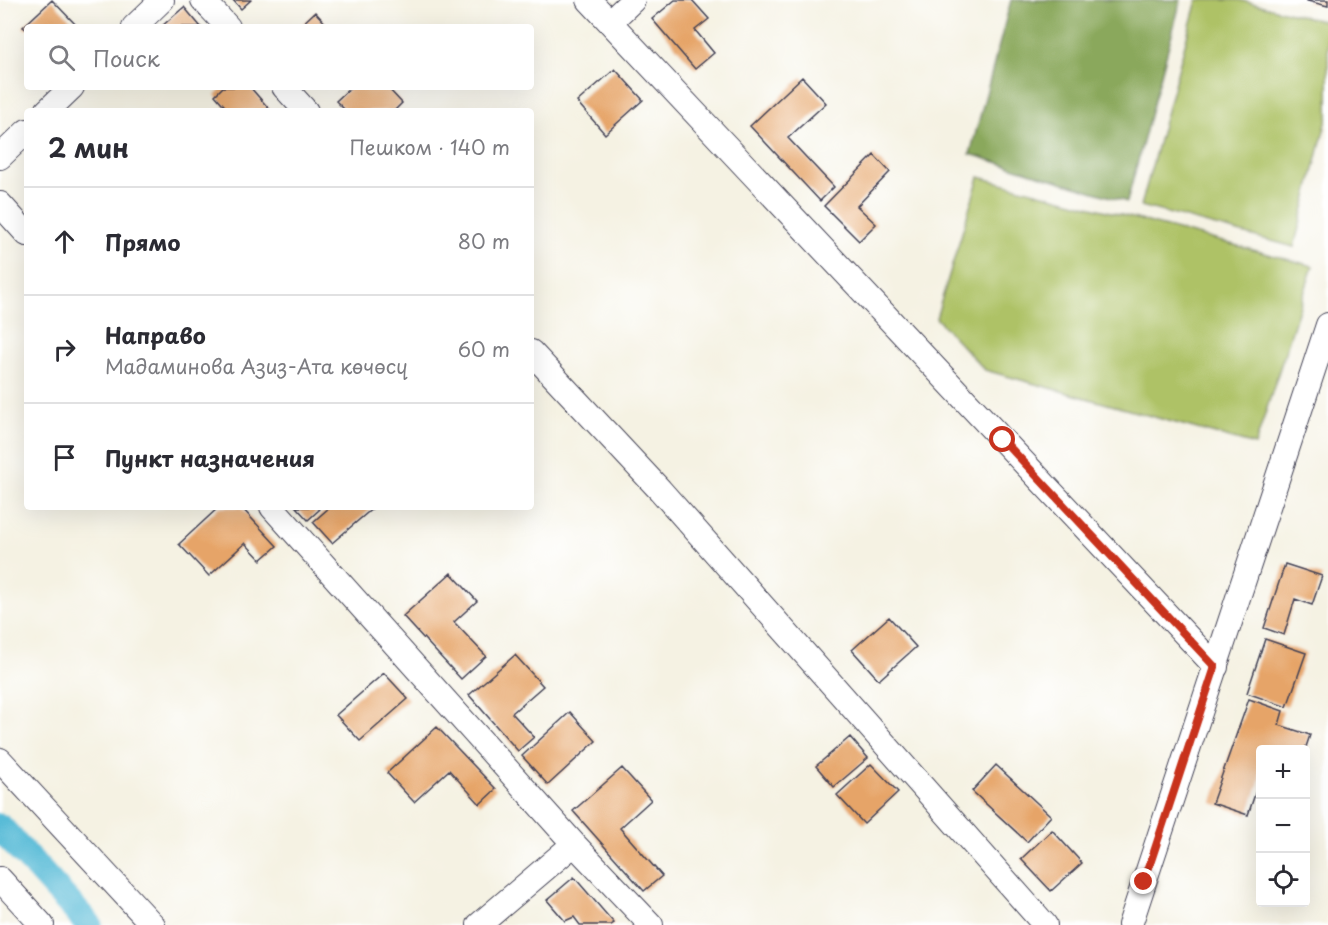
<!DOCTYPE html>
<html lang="ru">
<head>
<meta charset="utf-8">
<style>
  body { margin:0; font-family:"Playpen Sans",sans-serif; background:#f7f7f7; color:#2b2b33 }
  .controls { position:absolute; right:18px; bottom:18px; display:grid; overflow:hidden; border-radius:6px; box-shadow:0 6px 24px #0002 }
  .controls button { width:54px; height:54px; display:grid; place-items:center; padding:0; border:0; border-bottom:2px solid #e1e1e2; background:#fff; color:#2b2b33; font:30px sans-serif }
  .stop { position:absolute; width:18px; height:18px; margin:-14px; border:4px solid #c8321e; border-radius:50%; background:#fff }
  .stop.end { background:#c8321e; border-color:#fff; box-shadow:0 2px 6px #0008 }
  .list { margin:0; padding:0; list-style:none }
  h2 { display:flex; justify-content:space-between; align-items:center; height:78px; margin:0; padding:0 24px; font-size:26px }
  h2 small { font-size:20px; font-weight:400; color:#7c7c81 }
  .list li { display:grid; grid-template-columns:39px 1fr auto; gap:18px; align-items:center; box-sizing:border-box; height:108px; padding:0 24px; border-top:2px solid #e1e1e2 }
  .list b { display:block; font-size:22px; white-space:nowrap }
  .list p { margin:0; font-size:20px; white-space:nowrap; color:#7c7c81 }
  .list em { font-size:20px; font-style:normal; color:#7c7c81 }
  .icon { flex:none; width:33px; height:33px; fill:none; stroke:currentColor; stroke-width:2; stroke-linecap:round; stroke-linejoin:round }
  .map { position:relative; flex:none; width:1328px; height:925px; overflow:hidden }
  .search { position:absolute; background:#fff; box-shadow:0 6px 24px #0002; left:24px; top:24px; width:510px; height:66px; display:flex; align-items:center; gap:15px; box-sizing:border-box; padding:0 21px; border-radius:6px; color:#7c7c81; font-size:22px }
  .panel { position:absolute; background:#fff; box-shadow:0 6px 24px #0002; left:24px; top:108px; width:510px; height:402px; border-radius:6px }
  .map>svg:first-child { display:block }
  .green { fill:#aec266; stroke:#687250; stroke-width:1.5 }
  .forest { fill:#8aa85b; stroke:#56654b; stroke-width:1.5 }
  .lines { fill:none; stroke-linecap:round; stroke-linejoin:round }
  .canal { stroke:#59bbd7; stroke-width:27 }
  .building { fill:#e6a468 }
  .minor-casing { stroke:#424154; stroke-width:26 }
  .minor { stroke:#fff; stroke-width:24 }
  .route { stroke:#c8321e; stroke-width:8 }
</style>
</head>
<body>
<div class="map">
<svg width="1328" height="925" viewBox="0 0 1328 925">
  <rect width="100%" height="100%" fill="#fff"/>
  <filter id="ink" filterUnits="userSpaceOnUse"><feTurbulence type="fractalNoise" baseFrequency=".0167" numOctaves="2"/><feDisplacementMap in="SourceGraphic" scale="12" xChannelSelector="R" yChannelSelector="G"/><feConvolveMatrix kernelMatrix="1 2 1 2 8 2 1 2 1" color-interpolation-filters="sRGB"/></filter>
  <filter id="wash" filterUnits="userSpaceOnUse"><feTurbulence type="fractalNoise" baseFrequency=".008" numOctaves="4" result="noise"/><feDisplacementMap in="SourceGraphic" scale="24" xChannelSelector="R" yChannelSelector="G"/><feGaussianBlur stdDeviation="1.35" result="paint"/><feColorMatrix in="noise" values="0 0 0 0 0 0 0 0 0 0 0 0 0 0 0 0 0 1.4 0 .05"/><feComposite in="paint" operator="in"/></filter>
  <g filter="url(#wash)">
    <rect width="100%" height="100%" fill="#f5f2e3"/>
    <!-- green -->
    <path class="green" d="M1197,0H1239L1328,22V115L1294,247L1141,206Z
      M979,177L1313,266L1255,445L985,370L936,318Z"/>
    <!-- forest -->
    <path class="forest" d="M1011,0H1181L1127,202L970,154Z"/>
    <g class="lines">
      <!-- canal -->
      <path class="canal" d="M0,827L89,925"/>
    </g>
    <g id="blocks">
      <!-- building -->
      <path class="building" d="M52,0L78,27H27V30L23,27Z
        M233,0H251L241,9Z
        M675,0H692L709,19L695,30L714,53L695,69L652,19Z
        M1307,0H1328V6L1307,1Z
        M184,7L201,27H161Z
        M315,12L329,27H299Z
        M615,69L643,100L605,134L577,102Z
        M802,77L826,103L788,138L834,187L820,201L750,126Z
        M223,87H250L271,111H229L215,95Z
        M351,87H387L402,103L394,111H346L336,101Z
        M874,155L890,172L857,206L876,224L859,241L824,206Z
        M219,507H241L277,546L261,560L245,543L209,576L179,544Z
        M296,507H316L319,510L308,520Z
        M330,507H374L332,543L313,522Z
        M1285,564L1322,576L1312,605L1295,599L1284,635L1264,628Z
        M451,573L477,601L454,622L486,656L461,679L403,616Z
        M889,617L916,647L879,680L852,650Z
        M1265,639L1306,653L1287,707L1247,693Z
        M515,655L543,686L512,713L534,737L518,751L469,695Z
        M384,673L408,699L360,741L336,715Z
        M1249,699L1283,711L1279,725L1310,735L1305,750H1260V779L1248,815L1212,803Z
        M570,712L596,741L548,785L522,756Z
        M437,727L496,789L480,804L449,770L414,802L387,773Z
        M850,737L868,758L834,787L816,766Z
        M871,764L898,792L864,824L837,795Z
        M996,765L1051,816L1027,842L972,791Z
        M622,768L651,800L620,828L662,876L644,891L573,811Z
        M1052,830L1082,863L1051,891L1021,859Z
        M574,877L614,923L611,925H580L574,917L565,921L547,900Z"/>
    </g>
  </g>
  <g filter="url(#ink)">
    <use href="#blocks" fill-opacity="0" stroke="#424154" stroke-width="1.5"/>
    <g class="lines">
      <!-- minor casing -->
      <g class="minor-casing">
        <path id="minor" d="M203,0L228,27
          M589,0L1216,667
          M610,22L633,0
          M134,27L162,0
          M284,87L306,111
          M47,111L72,87
          M0,157L27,131
          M0,204L27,234
          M531,352L660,490L1045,925
          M272,507L574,844L651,925
          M0,760L153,925
          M0,879L42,925
          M479,925L574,844
          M1130,925L1328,325"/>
      </g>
      <!-- minor -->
      <use href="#minor" class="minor"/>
    </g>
  </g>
  <g class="lines" filter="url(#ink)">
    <!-- route -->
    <path class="route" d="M1003,440L1215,667L1144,882"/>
  </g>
</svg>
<div class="controls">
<button>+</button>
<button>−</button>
<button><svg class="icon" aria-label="locate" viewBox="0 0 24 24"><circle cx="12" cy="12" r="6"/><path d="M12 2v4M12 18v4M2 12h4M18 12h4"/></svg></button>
</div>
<div class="stop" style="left:1003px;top:440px"></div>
<div class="stop end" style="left:1144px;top:882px"></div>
<div class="search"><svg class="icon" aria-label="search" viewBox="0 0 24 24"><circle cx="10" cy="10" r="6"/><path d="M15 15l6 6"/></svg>Поиск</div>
<section class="panel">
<h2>2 мин<small>Пешком · 140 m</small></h2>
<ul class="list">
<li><svg class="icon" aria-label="ahead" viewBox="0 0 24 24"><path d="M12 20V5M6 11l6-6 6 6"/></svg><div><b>Прямо</b></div><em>80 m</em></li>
<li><svg class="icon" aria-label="right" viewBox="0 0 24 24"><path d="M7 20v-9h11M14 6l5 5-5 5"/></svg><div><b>Направо</b><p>Мадаминова Азиз-Ата көчөсү</p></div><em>60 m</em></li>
<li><svg class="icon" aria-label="arrive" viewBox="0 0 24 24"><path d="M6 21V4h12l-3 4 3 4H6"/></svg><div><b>Пункт назначения</b></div></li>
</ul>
</section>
</div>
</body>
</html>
